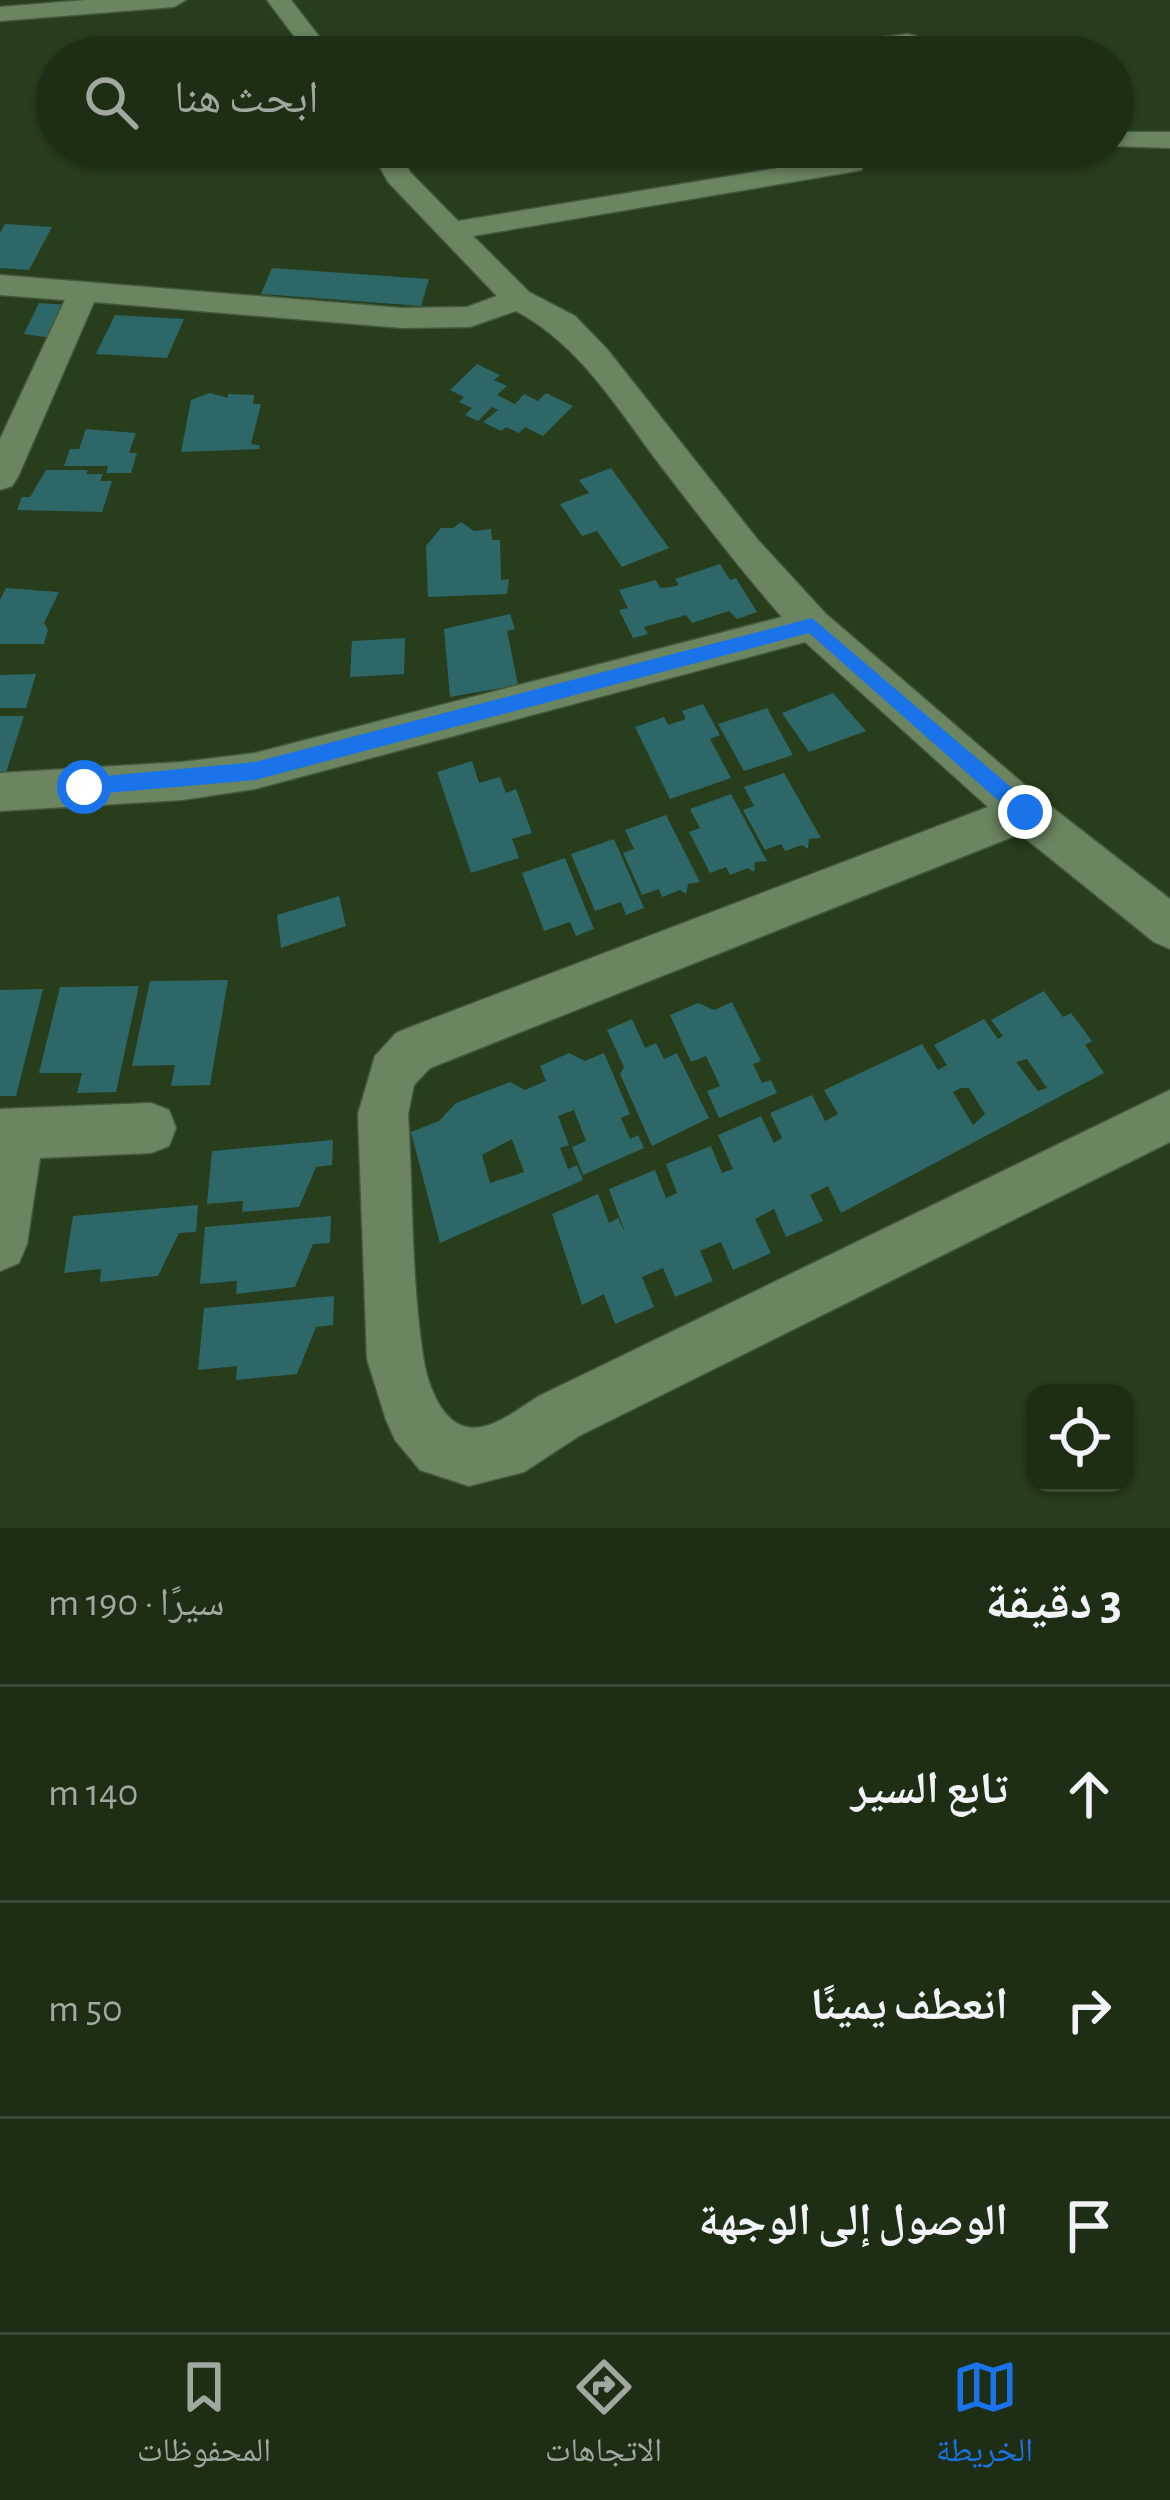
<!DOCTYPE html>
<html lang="ar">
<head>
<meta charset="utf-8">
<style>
  body { margin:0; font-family:"Alegreya Sans","Noto Naskh Arabic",sans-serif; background:#2a3a22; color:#f1f3f6; direction:rtl }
  .controls { position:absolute; right:36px; bottom:36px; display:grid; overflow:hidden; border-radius:24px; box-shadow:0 3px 9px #0004 }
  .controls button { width:108px; height:108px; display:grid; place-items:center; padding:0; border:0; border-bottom:3px solid #3b4a34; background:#1d2e15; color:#f1f3f6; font:60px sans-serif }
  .stop { position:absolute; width:36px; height:36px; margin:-27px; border:9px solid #1a73e8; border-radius:50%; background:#fff }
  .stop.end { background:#1a73e8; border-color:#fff; box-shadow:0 3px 12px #0008 }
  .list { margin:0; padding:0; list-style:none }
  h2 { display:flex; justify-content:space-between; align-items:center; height:156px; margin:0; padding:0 48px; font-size:51px }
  h2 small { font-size:39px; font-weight:400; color:#a0a8a0 }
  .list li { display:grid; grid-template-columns:78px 1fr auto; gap:36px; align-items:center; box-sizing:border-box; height:216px; padding:0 48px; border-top:3px solid #3b4a34 }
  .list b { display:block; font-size:45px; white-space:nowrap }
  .list em { font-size:39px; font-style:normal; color:#a0a8a0 }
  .icon { flex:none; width:66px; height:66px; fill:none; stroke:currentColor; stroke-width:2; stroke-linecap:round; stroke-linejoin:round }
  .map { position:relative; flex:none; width:1170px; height:1528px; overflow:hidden; direction:ltr }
  .search { position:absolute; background:#1d2e15; box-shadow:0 3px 9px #0004; left:36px; right:36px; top:36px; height:132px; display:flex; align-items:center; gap:30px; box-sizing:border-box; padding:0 42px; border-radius:66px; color:#a0a8a0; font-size:45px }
  .sheet { height:804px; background:#1d2e15 }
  nav { display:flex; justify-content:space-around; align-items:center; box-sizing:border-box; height:168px; border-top:3px solid #3b4a34; background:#1d2e15; font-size:33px; color:#a0a8a0 }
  nav a { display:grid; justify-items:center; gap:6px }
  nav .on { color:#1a73e8 }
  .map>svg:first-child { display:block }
  .building { fill:#2e6768; fill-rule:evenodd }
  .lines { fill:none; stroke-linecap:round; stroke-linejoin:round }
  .street-casing { stroke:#44583b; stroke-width:3 }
  .street { fill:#6b8560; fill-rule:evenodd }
  .route { fill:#1a73e8 }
</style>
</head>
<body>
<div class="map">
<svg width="1170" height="1528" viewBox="0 0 1170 1528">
  <rect width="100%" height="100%" fill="#273d1c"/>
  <!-- building -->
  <path class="building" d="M5,224L52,227L29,270L0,268V233Z
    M272,268L429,279L421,306L261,294Z
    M39,303L72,305L58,339L24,334Z
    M115,315L184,319L167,358L96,354Z
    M477,364L500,375L494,380L507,386L497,395L515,404L524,394L538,401L546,393L573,406L543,436L525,427L519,433L506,427L501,431L483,422L498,410L492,407L478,421L465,415L472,408L459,402L464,397L450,390Z
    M210,393L228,398V394L254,395L253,404H261L251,444L259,445L260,449L181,452L191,400Z
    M86,429L136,433L129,453H137L131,473H106L108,466H64L70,449H79Z
    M611,468L669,548L622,567L597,531L582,536L560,504L589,493L579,480Z
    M46,470H88L86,474H103L100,481H112L102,512L17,510L22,497H30Z
    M461,522L474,531L491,529L492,540H500L501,580L509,579L507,594L428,597L426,546L441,528H453Z
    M720,564L730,580L736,578L757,612L737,619L729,611L692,623L686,615L644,627L648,634L633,638L619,610L628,608L619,590L656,580L660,588L671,587L679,585L675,579Z
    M6,588L59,592L44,623L48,630L44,644H0V600Z
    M510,614L515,629L507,631L518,685L450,697L444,629Z
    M405,638L404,674L350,677L352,641Z
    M36,674L26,708H0V675Z
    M833,693L866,731L809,752L782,713Z
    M703,704L720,735L710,739L731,778L670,799L635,727L664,717L668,725L686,719L682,711Z
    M767,708L793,755L744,771L718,724Z
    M0,716H24L5,776H0Z
    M472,761L479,783L500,777L506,793L516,789L532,833L512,839L519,858L471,873L437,772Z
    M784,773L821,838L809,839L808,849L802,845L785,851L781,844L765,850L743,810L754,806L744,787Z
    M731,794L767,861L755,862L754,872L748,868L730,875L726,867L710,873L689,832L700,828L690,809Z
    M666,815L700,882L688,884L686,894L680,890L662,897L659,889L642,895L623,853L634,849L625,830Z
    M614,839L644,908L626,915L621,902L595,911L571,854Z
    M565,858L594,929L576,936L570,922L544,931L522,873Z
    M339,896L346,926L281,948L277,915Z
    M228,980L210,1085L171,1086L175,1065L132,1066L150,981Z
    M139,986L116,1092L77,1093L82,1073H39L60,987Z
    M43,989L16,1096H0V990Z
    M1044,991L1063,1017L1071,1013L1092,1041L1085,1045L1104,1073L841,1213L828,1186L810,1195L823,1221L786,1237L774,1209L755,1219L771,1253L733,1270L721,1242L700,1251L713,1281L675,1297L663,1268L642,1277L654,1307L615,1324L604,1294L582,1305L552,1214L598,1194L609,1223L618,1218L626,1235L609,1189L655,1170L666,1198L677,1193L666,1164L711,1146L722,1173L733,1169L718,1135L761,1116L774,1143L782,1138L770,1113L812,1095L825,1121L838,1114L824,1090L922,1044L938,1070L947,1065L934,1045L984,1019L998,1039L1003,1036L991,1020ZM1027,1059L1047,1088L1038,1091L1016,1062ZM961,1088H969L985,1114L973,1125L953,1092Z
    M732,1002L761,1061L753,1064L762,1083L771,1080L777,1093L719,1118L707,1091L720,1086L706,1056L691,1062L670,1015L698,1003L714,1010Z
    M632,1019L645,1048L656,1043L664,1059L677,1053L709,1118L652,1146L620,1074L624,1067L607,1030Z
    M569,1053L585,1061L604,1053L630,1114L621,1118L630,1139L638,1135L644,1148L583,1175L572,1147L586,1141L574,1110L558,1116L569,1145L560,1148L568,1169L577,1165L583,1180L440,1243L411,1132L439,1121L456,1103L510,1082L525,1090L546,1081L540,1066ZM512,1139L524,1172L490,1183L482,1155Z
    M333,1140L332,1165L316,1167L299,1207L242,1212L243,1201L207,1204L212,1151Z
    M198,1205L196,1232L179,1233L158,1276L100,1282L101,1269L64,1273L73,1216Z
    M331,1216L330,1243L313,1244L295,1287L236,1294L237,1281L200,1284L205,1227Z
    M334,1296L333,1325L316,1327L297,1374L236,1380L237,1366L198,1370L204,1308Z"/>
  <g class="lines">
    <!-- street casing -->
    <g class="street-casing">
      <path id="street" d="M86,0H186L174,7L0,21V7Z
        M267,0H291L335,57H310Z
        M907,34L916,36V46L844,57H778L790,50Z
        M1126,132H1170V148L1116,146V134Z
        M369,147H397L410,172L458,221L851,156L861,158L865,164L861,170L851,172L473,236L529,292L575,316L607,349L758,540L826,614L1040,798L1170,899V949L1154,942L1020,834L430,1068L414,1085L408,1114C413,1194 411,1277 423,1356C426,1379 439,1418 463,1426C488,1435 519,1408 539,1396L1170,1090V1142L579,1436L524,1472L469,1486L420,1470L395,1440L386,1420L367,1359L358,1114L375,1056L396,1033L413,1026L988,807L805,642L255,789L182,800L0,811V773L182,762L255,753L782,617C739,568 700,517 660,465C617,408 580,345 516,311L470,327L402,328L94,302L18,477L12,486L0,490V439L65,300L0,295V275L402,308L467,307L497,296L388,182Z
        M151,1103L169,1110L176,1128L169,1146L151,1153L40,1158L27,1244L19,1263L0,1271V1109Z"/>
    </g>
    <!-- street -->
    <use href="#street" class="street"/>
  </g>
  <!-- route -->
  <path class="route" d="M812,618L1032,805V818H1018L809,633L255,780L84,795L74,787L84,778L255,762Z"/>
</svg>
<div class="controls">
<button><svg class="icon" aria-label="locate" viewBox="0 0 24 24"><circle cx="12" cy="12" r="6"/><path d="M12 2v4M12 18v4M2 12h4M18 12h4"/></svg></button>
</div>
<div class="stop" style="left:84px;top:787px"></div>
<div class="stop end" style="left:1025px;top:812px"></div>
<div class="search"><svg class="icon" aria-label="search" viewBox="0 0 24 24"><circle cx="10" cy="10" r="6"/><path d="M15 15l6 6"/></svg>ابحث هنا</div>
</div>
<section class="sheet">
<h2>3 دقيقة<small>سيرًا · 190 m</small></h2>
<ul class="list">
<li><svg class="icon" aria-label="ahead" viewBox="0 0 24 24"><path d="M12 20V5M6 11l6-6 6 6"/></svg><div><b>تابع السير</b></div><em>140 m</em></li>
<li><svg class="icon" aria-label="right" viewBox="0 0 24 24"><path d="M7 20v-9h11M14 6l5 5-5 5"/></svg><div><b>انعطف يمينًا</b></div><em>50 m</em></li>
<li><svg class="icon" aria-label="arrive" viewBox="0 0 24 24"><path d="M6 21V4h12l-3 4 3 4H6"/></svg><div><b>الوصول إلى الوجهة</b></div></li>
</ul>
</section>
<nav>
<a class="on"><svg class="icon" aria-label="map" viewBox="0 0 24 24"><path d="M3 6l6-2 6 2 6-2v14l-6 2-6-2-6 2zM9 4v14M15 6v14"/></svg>الخريطة</a>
<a><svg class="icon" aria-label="directions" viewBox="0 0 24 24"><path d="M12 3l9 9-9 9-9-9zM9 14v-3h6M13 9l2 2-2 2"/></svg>الاتجاهات</a>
<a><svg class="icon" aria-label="saved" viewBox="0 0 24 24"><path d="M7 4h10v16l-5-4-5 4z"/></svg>المحفوظات</a>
</nav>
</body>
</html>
